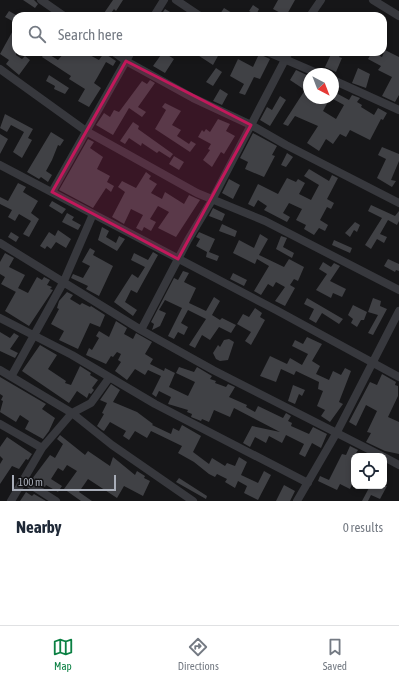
<!DOCTYPE html>
<html lang="en">
<head>
<meta charset="utf-8">
<style>
  body { margin:0; font-family:"Asap Condensed",sans-serif; background:#f6f6f7; color:#1f2937 }
  .controls { position:absolute; right:12px; bottom:12px; display:grid; overflow:hidden; border-radius:8px; box-shadow:0 2px 6px #0003 }
  .controls button { width:36px; height:36px; display:grid; place-items:center; padding:0; border:0; border-bottom:1px solid #e0e1e3; background:#fff; color:#1f2937; font:20px sans-serif }
  .compass { position:absolute; left:303px; top:68px; width:36px; height:36px; border-radius:50%; background:#fff; box-shadow:0 2px 6px #0003; rotate:138deg }
  .scale { position:absolute; left:12px; bottom:10px; width:104px; box-sizing:border-box; padding-left:4px; border:2px solid #a8adb8; border-top:0; font-size:11px; line-height:14px; white-space:nowrap; color:#a8adb8; -webkit-text-stroke:3px #111113; paint-order:stroke }
  .list { margin:0; padding:0; list-style:none }
  h2 { display:flex; justify-content:space-between; align-items:center; height:52px; margin:0; padding:0 16px; font-size:17px }
  h2 small { font-size:13px; font-weight:400; color:#747a83 }
  .icon { flex:none; width:22px; height:22px; fill:none; stroke:currentColor; stroke-width:2; stroke-linecap:round; stroke-linejoin:round }
  .map { position:relative; flex:none; width:399px; height:501px; overflow:hidden }
  .search { position:absolute; background:#fff; box-shadow:0 2px 6px #0003; left:12px; right:12px; top:12px; height:44px; display:flex; align-items:center; gap:10px; box-sizing:border-box; padding:0 14px; border-radius:12px; color:#747a83; font-size:15px }
  .sheet { height:124px; background:#fff }
  nav { display:flex; justify-content:space-around; align-items:center; box-sizing:border-box; height:56px; border-top:1px solid #e0e1e3; background:#fff; font-size:11px; color:#747a83 }
  nav a { display:grid; justify-items:center; gap:2px }
  nav .on { color:#0b8043 }
  .map>svg:first-child { display:block }
  .building { fill:#404145 }
  .lines { fill:none; stroke-linecap:round; stroke-linejoin:round }
  .minor { stroke:#37383d; stroke-width:8 }
  .marked { fill:#c2185b; fill-opacity:0.2; stroke:#c2185b; stroke-width:3; stroke-linejoin:round }
</style>
</head>
<body>
<div class="map">
<svg width="399" height="501" viewBox="0 0 399 501">
  <rect width="100%" height="100%" fill="#161618"/>
  <!-- building -->
  <path class="building" d="M23,0H34L38,4L35,8Z
    M113,0H123L116,11L114,9L109,16H102Z
    M278,0H295L286,16L273,9Z
    M253,5L259,9L256,15L249,11Z
    M224,8L237,16H223L220,14Z
    M165,9L177,16L161,15Z
    M9,11L16,15V23L5,17Z
    M16,25V55L22,59L25,56L30,60L19,75L6,64L9,60L0,54Z
    M385,50L399,57V95L395,102L382,96L392,77L378,70L381,66L368,59L372,52L382,57Z
    M45,52L58,60L65,52H84L99,60L104,53L116,61L113,66L106,62L97,78L94,83L101,88L89,107L78,101L85,89L69,79L71,76L42,57Z
    M163,52L174,59L165,73L153,66Z
    M193,52H216L219,54L213,65Z
    M332,52H342L339,57L342,58L336,72L325,67Z
    M259,54L270,59L260,79L254,77L245,95L239,93L244,84L230,76L238,59L253,67Z
    M216,68L222,72L213,86L206,82Z
    M358,68L370,74L366,88L352,83Z
    M296,70L309,76V98L317,100L318,98H330L323,111L336,119L344,105L333,99L336,93L349,100L352,95L360,98L357,102L362,105L361,107L374,115L378,108L387,113L383,120L381,119L370,140L350,130L346,137L340,134L333,144L326,139L319,151L307,143L318,126L295,116L288,126L283,124L305,90L290,80Z
    M49,75L69,88L65,94L54,89L55,86L46,81Z
    M150,80L155,83L138,107L146,112L142,117L129,108L113,135L96,125L104,113L110,117L114,110L119,112L142,81L147,84Z
    M220,89L228,94L222,105L213,101Z
    M280,96L286,100L270,126L260,120L267,107L272,110Z
    M165,103L181,111L172,125L181,130L177,136L189,144L191,141L196,144L190,152L155,129L166,110L162,107Z
    M5,114L33,129L28,138L32,140L22,158L13,152L24,132L11,125L7,132L0,128Z
    M218,119L230,124L226,131L235,136L224,154L221,152L212,167L203,160L210,150L208,149L211,144L198,137L202,130L204,132L206,129L210,132Z
    M133,122L139,126L138,129L173,154L170,158L159,151L157,153L142,143L141,146L129,138L125,144L120,141Z
    M51,132L64,140L60,146L58,145L52,160L46,171L52,175L48,182L41,177L39,179L27,172Z
    M253,133L277,146L272,155L275,156L264,177L245,169L248,162L240,158Z
    M0,134L8,139L0,154Z
    M88,139L94,142L90,148L103,157L97,169L110,176L107,182L114,186L111,192L106,188L93,208L59,190Z
    M382,147L399,154V161L391,180L396,181L392,187L377,178L386,159L378,155Z
    M287,153L293,157L286,167L281,165Z
    M174,156L184,162L179,170L169,164Z
    M309,169L329,181L332,175L338,178L327,199L334,203L331,209L327,207L320,220L328,225L325,231L319,228L314,235L304,229L306,225L296,220L302,209L289,203L283,213L290,217L287,222L264,210L267,206L258,200L254,207L248,204L258,184L278,194L287,178L296,182L298,179L305,183L299,194L311,200L319,185L304,176Z
    M146,172L151,176L149,179L157,184L151,193L162,199L165,192L184,204L189,195L200,200L176,237L158,228L169,212L158,206L150,219L156,222L151,231L144,227L142,231L136,228L143,215L131,209L124,224L112,217L125,192L118,187L122,181L136,188Z
    M229,179L240,185L233,199L222,193Z
    M18,183L26,187L23,192L38,201L31,213L39,219L29,237L23,234L31,221L19,214L15,221L8,217L12,210L0,204V197L8,201Z
    M52,201L66,209L62,214L49,206Z
    M371,205L395,216L399,211V221L397,225L388,220L380,234L387,237L384,243L377,239L371,249L365,245L382,218L368,211Z
    M213,208L225,214L222,221L209,216Z
    M67,213L74,217L72,220L81,225L78,230L62,222Z
    M355,222L360,225L357,232L354,230L350,237L345,233Z
    M222,224L237,231L235,237L219,231Z
    M102,227L109,231L106,237L116,243L119,236L125,239L117,251L98,240Z
    M58,230L71,239L66,248L56,242L51,249L47,246L45,249L40,246L49,232L55,236Z
    M11,232L19,237L16,242L8,237Z
    M199,232L215,239L209,252L219,256L217,261L206,257L207,252L196,246L200,239L196,237Z
    M260,234L268,239L259,255L284,267L289,259L304,267L298,281L294,279L290,285L295,288L285,306L275,301L285,287L276,282L273,287L268,284L261,295L254,291L269,266L257,259L255,264L233,253L239,240L254,248Z
    M281,236L287,238L283,247L294,253L292,258L276,249Z
    M334,240L352,248L350,253L332,245Z
    M90,248L95,251L93,255L113,266L99,296L86,289L88,286L71,278L73,274L83,278L90,266L82,262Z
    M153,252L158,255L137,293L131,290L125,302L137,310L133,316L114,302L132,274L138,278L145,267L131,260L134,253L148,260Z
    M5,253L14,258L9,267L25,275L16,292L1,284L5,277L0,274V262Z
    M388,259L399,264V271L396,270L395,272L384,266Z
    M323,262L331,267L334,263L340,266L330,281L346,289L342,297L333,293L331,298L316,290L327,274L319,269Z
    M183,271L189,273L184,282L196,288L189,303L206,311L214,297L220,301L212,315L220,320L222,318L236,325L231,333L219,327L210,340L202,335L195,348L189,345L206,319L188,310L181,323L188,327L184,335L178,332L174,339L168,336L182,308L165,300L159,310L166,313L160,326L152,330L154,324L151,322L174,278L178,280Z
    M233,273L247,280L244,286L230,279Z
    M37,277L42,280L44,277L50,280L47,285L52,287L50,289L53,290L29,326L5,311L18,288L28,293Z
    M67,292L73,295L70,299L80,305L82,303L90,307L91,306L105,315L100,327L90,323L78,349L59,340L64,331L51,324L59,309L57,308L59,301Z
    M307,298L343,319L339,324L322,313L316,323L309,319L314,309L304,304Z
    M373,298L381,301L380,306L387,309L373,335L368,333L378,315L368,312Z
    M353,305L367,312L364,320H361L357,327L351,323L353,319L348,315Z
    M255,308L262,313L260,317L265,320L251,345L245,341L251,332L237,324L243,314L249,317Z
    M116,321L127,328L124,334L133,339L136,333L152,342L145,354L153,359L150,364L164,371L165,368L175,373L169,387L188,396L195,382L176,373L179,367L194,372L197,367L212,376L210,379L216,381L215,383L226,387L228,384L235,387L229,397L247,405L246,407L255,412L258,406L283,418L286,413L291,416L288,421L292,423L291,426L309,434L313,427L327,434L321,448L312,443L305,457L299,454L304,444L286,435L282,443L269,436L266,443L255,437L250,447L243,443L252,426L280,432L234,408L230,417L214,410L209,422L202,419L201,421L191,417L192,414L187,412L188,410L168,404L171,397L159,391L156,397L152,394L161,376L148,370L145,375L135,369L127,380L115,371L121,362L118,360L121,354L117,352L113,357L111,356L106,364L86,355L89,348L92,350L99,338L96,336L99,331L109,337Z
    M0,332L10,338L14,333L19,336L10,349L18,353L15,358L0,351Z
    M307,337L322,344L312,361L320,366L316,374L329,380L333,371L341,375L345,368L351,371L339,402L343,404L330,422L321,416L325,410L317,406L323,391L318,389L319,382L296,371L294,375L281,369L276,382L260,376L270,356L287,364L290,358L302,365L308,354L292,346L295,340L303,344Z
    M229,339L234,342L228,360L220,361L216,359L213,353L218,345L220,347L224,340Z
    M40,345L57,355L48,369L66,381L65,383L71,385L80,366L91,373L90,375L98,380L92,388L94,390L91,394L89,393L87,398L77,391L69,403L22,371Z
    M382,374L396,382L395,385L398,386V396L388,417L399,422V454L385,451L366,442L371,433L367,432L377,411L366,405L356,426L349,422L370,382L377,385Z
    M0,377L46,404L42,409L55,418L49,431L43,439L25,429L29,421L20,415L16,422L0,412L3,401L1,400L3,396L0,394Z
    M111,384L120,390L113,402L137,412L153,424L152,425L171,434L173,428L179,431L182,425L201,436L193,452L209,464L212,458L225,466L227,463L235,466L239,457L247,462L241,475L258,483L264,471L271,475L258,500L244,493L247,486L238,481L235,488L225,482L227,479L217,474L215,477L209,474L194,462L178,453L182,446L151,431L147,438L135,431L129,440L123,436L126,431L110,422L104,431L102,430L97,426L104,414L102,413L107,403L100,400Z
    M293,385L305,390L302,396L299,394L295,404L288,401Z
    M60,435L85,455L88,451L110,466L113,457L135,475L137,471L145,476L144,478L150,481L143,496L124,486L117,498L88,479L79,492L92,501H81L64,489L77,471L67,465L63,471L58,468L51,479L62,486L58,492L46,485L45,487L32,479L50,455L55,458L63,444L57,439Z
    M7,437L32,454L28,460L26,459L19,469L12,466L0,484V464L3,459L0,456V447Z
    M350,446L358,450L354,456V480L350,489L340,484L337,490L318,481L320,476L329,480L342,454L346,455Z
    M179,478L207,496L206,499L176,482Z
    M284,485L295,491L290,501H276Z
    M370,486H387L380,499L371,495L368,501H362Z
    M26,492L32,496L34,494L46,501H20Z"/>
  <g class="lines">
    <!-- minor -->
    <path class="minor" d="M41,0L64,16
      M176,0L200,16
      M373,0L399,16
      M154,16L164,0
      M310,16L321,0
      M114,52L126,61L193,98L251,125L286,145L399,203
      M268,52L319,74
      M0,69L86,131L197,193L265,221L399,290
      M333,80L399,110
      M0,165L276,310L399,377
      M52,192L131,52
      M0,243L141,330L213,370L382,456
      M0,318L72,355L155,404L308,483
      M141,330L188,240L212,200L289,52
      M0,370L72,413L112,445L193,501
      M12,375L64,281L93,214
      M0,424L42,448
      M384,457L399,465
      M23,480L56,501
      M11,501L42,448L72,413L91,403L109,378
      M297,501L337,432L399,311"/>
  </g>
  <!-- marked area -->
  <path class="marked" d="M126,61L251,125L178,259L52,192Z"/>
</svg>
<div class="controls">
<button><svg class="icon" aria-label="locate" viewBox="0 0 24 24"><circle cx="12" cy="12" r="6"/><path d="M12 2v4M12 18v4M2 12h4M18 12h4"/></svg></button>
</div>
<svg class="compass" viewBox="-18 -18 36 36"><path d="M0-13l5 13h-10z" fill="#e53935"/><path d="M0 13l5-13h-10z" fill="#747a83"/></svg>
<div class="scale">100 m</div>
<div class="search"><svg class="icon" aria-label="search" viewBox="0 0 24 24"><circle cx="10" cy="10" r="6"/><path d="M15 15l6 6"/></svg>Search here</div>
</div>
<section class="sheet">
<h2>Nearby<small>0 results</small></h2>
<ul class="list">
</ul>
</section>
<nav>
<a class="on"><svg class="icon" aria-label="map" viewBox="0 0 24 24"><path d="M3 6l6-2 6 2 6-2v14l-6 2-6-2-6 2zM9 4v14M15 6v14"/></svg>Map</a>
<a><svg class="icon" aria-label="directions" viewBox="0 0 24 24"><path d="M12 3l9 9-9 9-9-9zM9 14v-3h6M13 9l2 2-2 2"/></svg>Directions</a>
<a><svg class="icon" aria-label="saved" viewBox="0 0 24 24"><path d="M7 4h10v16l-5-4-5 4z"/></svg>Saved</a>
</nav>
</body>
</html>
